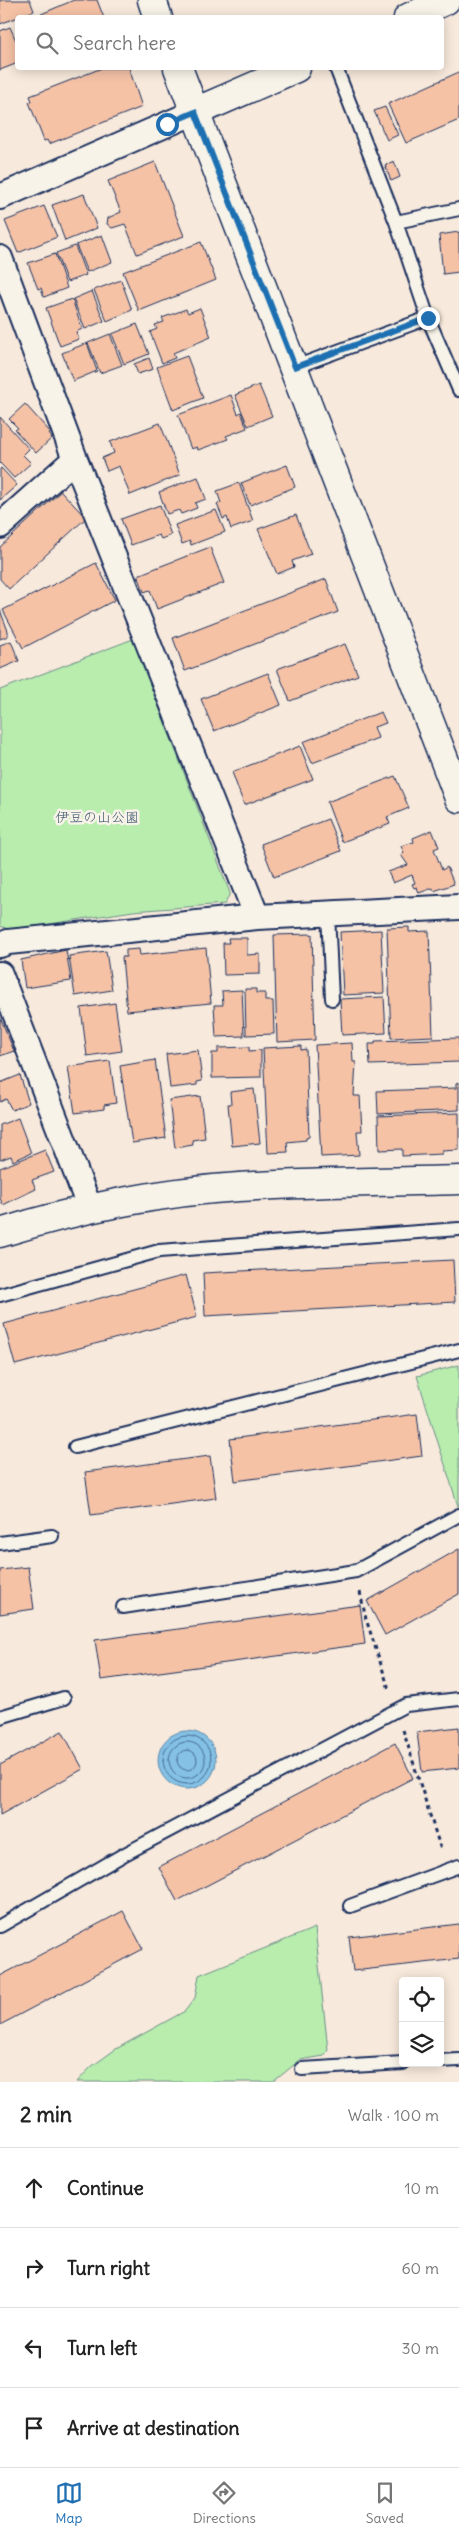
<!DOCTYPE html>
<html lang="en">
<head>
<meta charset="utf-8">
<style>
  body { margin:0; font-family:Delius,"Klee One",sans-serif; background:#f6f6f6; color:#222 }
  .controls { position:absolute; right:15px; bottom:15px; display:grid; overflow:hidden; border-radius:5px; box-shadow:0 2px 12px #0003 }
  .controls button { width:45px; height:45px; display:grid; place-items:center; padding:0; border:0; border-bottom:1px solid #e0e0e0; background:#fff; color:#222; font:25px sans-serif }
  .stop { position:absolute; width:15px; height:15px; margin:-11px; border:4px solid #1f6fb2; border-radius:50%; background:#fff }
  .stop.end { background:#1f6fb2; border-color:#fff; box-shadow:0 1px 5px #0008 }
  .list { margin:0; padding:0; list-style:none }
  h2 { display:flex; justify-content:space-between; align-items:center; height:65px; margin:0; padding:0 20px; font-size:21px }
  h2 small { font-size:16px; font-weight:400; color:#767676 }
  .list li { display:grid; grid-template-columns:32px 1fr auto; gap:15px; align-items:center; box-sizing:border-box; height:80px; padding:0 20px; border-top:1px solid #e0e0e0 }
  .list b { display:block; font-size:19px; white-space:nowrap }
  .list em { font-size:16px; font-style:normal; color:#767676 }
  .icon { flex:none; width:28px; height:28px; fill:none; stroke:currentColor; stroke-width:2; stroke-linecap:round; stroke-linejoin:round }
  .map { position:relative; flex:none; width:459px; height:2082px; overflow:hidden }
  .search { position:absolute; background:#fff; box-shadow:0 2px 12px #0003; left:15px; right:15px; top:15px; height:55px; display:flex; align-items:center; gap:12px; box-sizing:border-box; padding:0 18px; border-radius:5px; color:#767676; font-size:19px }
  .sheet { height:385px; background:#fff }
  nav { display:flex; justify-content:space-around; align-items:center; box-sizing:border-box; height:70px; border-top:1px solid #e0e0e0; background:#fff; font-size:14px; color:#767676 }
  nav a { display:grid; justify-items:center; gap:2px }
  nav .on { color:#1f6fb2 }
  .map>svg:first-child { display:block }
  .green { fill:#b8edae; stroke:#6a8e86 }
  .water { fill:#84c1e4; stroke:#5a87ae }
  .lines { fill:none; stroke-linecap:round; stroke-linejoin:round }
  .shore { stroke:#456994; stroke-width:1 }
  .building { fill:#f5c2a6; stroke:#1b2f5e }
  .lane-casing { stroke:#1b2f5e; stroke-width:16 }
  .street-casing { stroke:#1b2f5e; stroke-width:28 }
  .secondary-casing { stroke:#1b2f5e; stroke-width:31 }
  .path { stroke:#1b2f5e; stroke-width:3; stroke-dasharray:4 4; stroke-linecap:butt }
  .lane { stroke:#f7f3e8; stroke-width:12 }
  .street { stroke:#f7f3e8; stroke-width:24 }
  .secondary { stroke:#f7f3e8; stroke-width:28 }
  .route { stroke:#1f6fb2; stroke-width:6 }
  .labels { text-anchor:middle; stroke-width:5; stroke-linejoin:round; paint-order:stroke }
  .park-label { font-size:14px; fill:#3a556e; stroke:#f7f3e8 }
</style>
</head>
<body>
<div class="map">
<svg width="459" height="2082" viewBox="0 0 459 2082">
  <rect width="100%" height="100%" fill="#f7e9db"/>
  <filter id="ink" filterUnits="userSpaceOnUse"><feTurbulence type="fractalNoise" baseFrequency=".02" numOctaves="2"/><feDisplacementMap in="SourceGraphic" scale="10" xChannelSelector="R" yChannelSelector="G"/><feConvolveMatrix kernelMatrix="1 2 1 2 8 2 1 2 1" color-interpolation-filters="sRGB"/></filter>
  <g filter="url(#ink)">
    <!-- green -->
    <path class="green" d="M133,639L230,893L225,904L133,911L11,930L0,926V690Z
      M459,1365V1506H458L417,1376Z
      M315,1928L328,2050L324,2056L300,2060L273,2082H77L91,2067L116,2049L185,2011L195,1998L199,1975Z"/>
    <!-- water -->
    <path class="water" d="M158 1760a29 29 0 1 1 58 0a29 29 0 1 1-58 0Z"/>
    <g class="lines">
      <!-- shore -->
      <path class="shore" d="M163 1760a24 24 0 1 1 48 0a24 24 0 1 1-48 0Z
        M169 1760a18 18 0 1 1 36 0a18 18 0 1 1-36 0Z
        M177 1760a10 10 0 1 1 20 0a10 10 0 1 1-20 0Z"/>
    </g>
    <!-- building -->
    <path class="building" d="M0,0H30L34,11L0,24Z
      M74,0H97L104,18H32Z
      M10,27L18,45V63L0,70V31Z
      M102,68H129L142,107L49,144L47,140L44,141L29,102L32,101L30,96Z
      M459,72V120L406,143L388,104Z
      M385,107L398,135L387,140L374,111Z
      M394,161L400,177L391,181L385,165Z
      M155,162L184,236L137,254L125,224L112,228L107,224L108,218L121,212L108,181Z
      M84,194L97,228L65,241L52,205Z
      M44,206L57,237L18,253L5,221Z
      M459,232V272L443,274L439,235Z
      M102,235L112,262L87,272L76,245Z
      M201,242L216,280L139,311L123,272Z
      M75,246L86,275L67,282L56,253Z
      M55,254L67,288L44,297L41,288L38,289L28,263Z
      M121,280L132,310L107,321L94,290Z
      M92,291L104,321L85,329L73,299Z
      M72,299L82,329L76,332L79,339L60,346L46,308Z
      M200,308L211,337L173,353L175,358L162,363L150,332L157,329L155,325L164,322L162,318L186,309L188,313Z
      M137,324L149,354L124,364L112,334Z
      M110,334L122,365L100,373L88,343Z
      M87,343L97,371L73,381L62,353Z
      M187,356L203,398L173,410L157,367Z
      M149,358L153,369L138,374L134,364Z
      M259,385L272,416L248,426L235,395Z
      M231,395L238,414L241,412L247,428L226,436L228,439L198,450L197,447L191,449L178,415Z
      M25,404L51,433L49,434L52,438L36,453L15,430L18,428L9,419Z
      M0,417L29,449L23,455L31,463L14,478L0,463Z
      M160,423L180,475L130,495L119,466L107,471L102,458L114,453L110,442Z
      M287,465L295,487L250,505L241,483Z
      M1,468L17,485L0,500V469Z
      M198,477L206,499L195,503L197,508L181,514L179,510L167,514L159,492Z
      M239,483L253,521L231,529L227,517L223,519L217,504L221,503L217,491Z
      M61,491L86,518L9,589L0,579V547Z
      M160,505L171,535L161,539L159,535L131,545L121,519Z
      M216,510L225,532L191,545L190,541L182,544L175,525Z
      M296,515L311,554L292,561L294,567L277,574L258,529Z
      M210,547L224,583L157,609L150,590L144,592L138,575Z
      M96,563L115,600L23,648L3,610Z
      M326,579L338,612L185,671L173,638Z
      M0,610L8,631V636L0,639Z
      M11,641L19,661L0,669V645Z
      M345,644L358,675L290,701L277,669Z
      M268,673L281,705L214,731L201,699Z
      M381,712L386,723L374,727L378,738L312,763L303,742Z
      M300,746L313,779L244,805L232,772Z
      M395,776L409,808L387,817L390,824L342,842L327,802Z
      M328,819L341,851L274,877L261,844Z
      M432,830L439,847L434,849L442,870L447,867L454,884L434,891L433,888L419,893L417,887L414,888L412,884L415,883L412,875L393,883L388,872L408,865L401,855L404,853L401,846L414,842L413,838Z
      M409,927V932L429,931L433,1036L391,1038L387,928Z
      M381,930L384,993L343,995L340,932Z
      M312,934L315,1040L277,1042L274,935Z
      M228,938H247V955L260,954V974L224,975L223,943H229Z
      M206,948L211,1003L127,1011L122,957H126V950L139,949L140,955Z
      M66,950L71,981L25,988L21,960Z
      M106,951L112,990L75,996L69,956Z
      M245,989H256V993H265V1001H273L274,1034L246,1035Z
      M242,990L244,1036L216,1037L214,1005H223L222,991Z
      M384,997L386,1033L342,1035L340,999Z
      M115,1003L122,1051L87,1056L81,1008Z
      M0,1017L14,1051L0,1056Z
      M459,1038V1062L370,1065L369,1044H375V1041Z
      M352,1043L353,1062H356L354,1096H360L362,1131H357L359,1155L321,1157L315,1045Z
      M301,1046V1050L306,1049L309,1137L306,1138V1140L287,1142L288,1152L268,1153L263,1048Z
      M249,1047V1051L261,1050V1077L212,1078V1053H218V1048Z
      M198,1050L202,1081L197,1082V1085L170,1088L166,1054Z
      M155,1060L166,1138L132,1143L120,1066Z
      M110,1061L116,1103L104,1105V1109L75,1113L68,1067Z
      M20,1075L29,1103L12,1110L6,1099L0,1102V1083Z
      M459,1082V1110L378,1114L377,1091L456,1088V1083Z
      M254,1089L260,1143L232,1146L228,1104H231L230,1092Z
      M200,1096L205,1138L192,1140L193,1145L175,1148L169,1100Z
      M459,1113V1150L442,1151V1154L402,1156V1149L379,1150L378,1116Z
      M18,1118L31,1153L13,1161L11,1156L0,1160V1125Z
      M45,1150L54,1172L32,1180L36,1189L3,1205L0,1198V1168Z
      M453,1260L455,1302L205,1316L203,1273Z
      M186,1275L197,1317L15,1365L4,1324Z
      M417,1414L422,1456L235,1481L230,1439Z
      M210,1456L216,1498L91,1515L85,1472Z
      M459,1549V1594L385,1635L367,1601Z
      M28,1567L34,1609L0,1614V1570Z
      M360,1605L365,1644L101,1680L95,1640Z
      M459,1727V1768L422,1772L417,1732Z
      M62,1731L83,1769L0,1815V1765Z
      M395,1743L413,1778L177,1901L159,1867Z
      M123,1911L143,1949L0,2025V1976Z
      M459,1924V1959L353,1971L349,1937Z"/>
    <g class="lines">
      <!-- lane casing -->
      <g class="lane-casing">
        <path id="lane" d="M336,68L396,222L428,318L459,390
          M396,222L459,209
          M295,367L428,318
          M328,913L332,999
          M0,1295L159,1251L459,1229
          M75,1447L459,1350
          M0,1543L52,1536
          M123,1607L356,1571L459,1515
          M0,1717L64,1698
          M350,1906L459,1866
          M0,1926L123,1855L406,1705L459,1699
          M440,2061L459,2060
          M302,2069L403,2063"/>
      </g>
      <!-- street casing -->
      <g class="street-casing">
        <path id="street" d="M0,197L195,112
          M0,258L75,459L257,917
          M0,526L75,459
          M0,945L8,942L257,917L459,907
          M0,974L90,1209"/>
      </g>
      <!-- secondary casing -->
      <g class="secondary-casing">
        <path id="secondary" d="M152,0L158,18
          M408,18L446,0
          M178,68L459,798
          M195,112L296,68
          M0,1233C77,1209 158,1192 239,1187C312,1182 386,1182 459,1180"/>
      </g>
      <!-- path -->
      <path class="path" d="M360,1592L366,1619L389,1689
        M403,1730L441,1850"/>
      <!-- lane -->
      <use href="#lane" class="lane"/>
      <!-- street -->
      <use href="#street" class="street"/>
      <!-- secondary -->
      <use href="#secondary" class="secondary"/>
    </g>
  </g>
  <g class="lines" filter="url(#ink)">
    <!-- route -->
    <path class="route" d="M167,124L195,112L295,367L428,318"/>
  </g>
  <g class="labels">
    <!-- park labels -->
    <g class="park-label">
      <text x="97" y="822">伊豆の山公園</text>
    </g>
  </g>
</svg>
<div class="controls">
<button><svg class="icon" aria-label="locate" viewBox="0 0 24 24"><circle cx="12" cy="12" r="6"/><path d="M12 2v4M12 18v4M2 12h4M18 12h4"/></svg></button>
<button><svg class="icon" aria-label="layers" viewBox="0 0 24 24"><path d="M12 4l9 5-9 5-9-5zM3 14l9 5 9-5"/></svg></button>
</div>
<div class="stop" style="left:167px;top:124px"></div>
<div class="stop end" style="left:428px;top:318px"></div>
<div class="search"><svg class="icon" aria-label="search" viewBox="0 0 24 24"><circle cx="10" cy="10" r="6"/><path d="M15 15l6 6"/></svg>Search here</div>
</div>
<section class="sheet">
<h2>2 min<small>Walk · 100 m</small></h2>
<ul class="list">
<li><svg class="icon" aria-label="ahead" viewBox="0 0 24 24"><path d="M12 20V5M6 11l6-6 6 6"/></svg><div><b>Continue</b></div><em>10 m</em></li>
<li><svg class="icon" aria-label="right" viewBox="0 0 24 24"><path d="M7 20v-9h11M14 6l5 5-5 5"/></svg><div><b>Turn right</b></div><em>60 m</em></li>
<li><svg class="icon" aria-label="left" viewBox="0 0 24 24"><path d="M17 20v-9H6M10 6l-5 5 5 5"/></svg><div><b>Turn left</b></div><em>30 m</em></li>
<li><svg class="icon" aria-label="arrive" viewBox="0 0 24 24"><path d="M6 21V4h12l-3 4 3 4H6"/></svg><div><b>Arrive at destination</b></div></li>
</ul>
</section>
<nav>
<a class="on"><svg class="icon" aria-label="map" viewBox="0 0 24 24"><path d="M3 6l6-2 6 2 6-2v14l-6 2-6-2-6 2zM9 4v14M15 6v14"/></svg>Map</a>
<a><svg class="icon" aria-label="directions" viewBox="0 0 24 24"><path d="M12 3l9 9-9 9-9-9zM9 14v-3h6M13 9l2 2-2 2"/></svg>Directions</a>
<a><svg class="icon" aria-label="saved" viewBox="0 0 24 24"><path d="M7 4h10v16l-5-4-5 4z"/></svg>Saved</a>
</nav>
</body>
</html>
